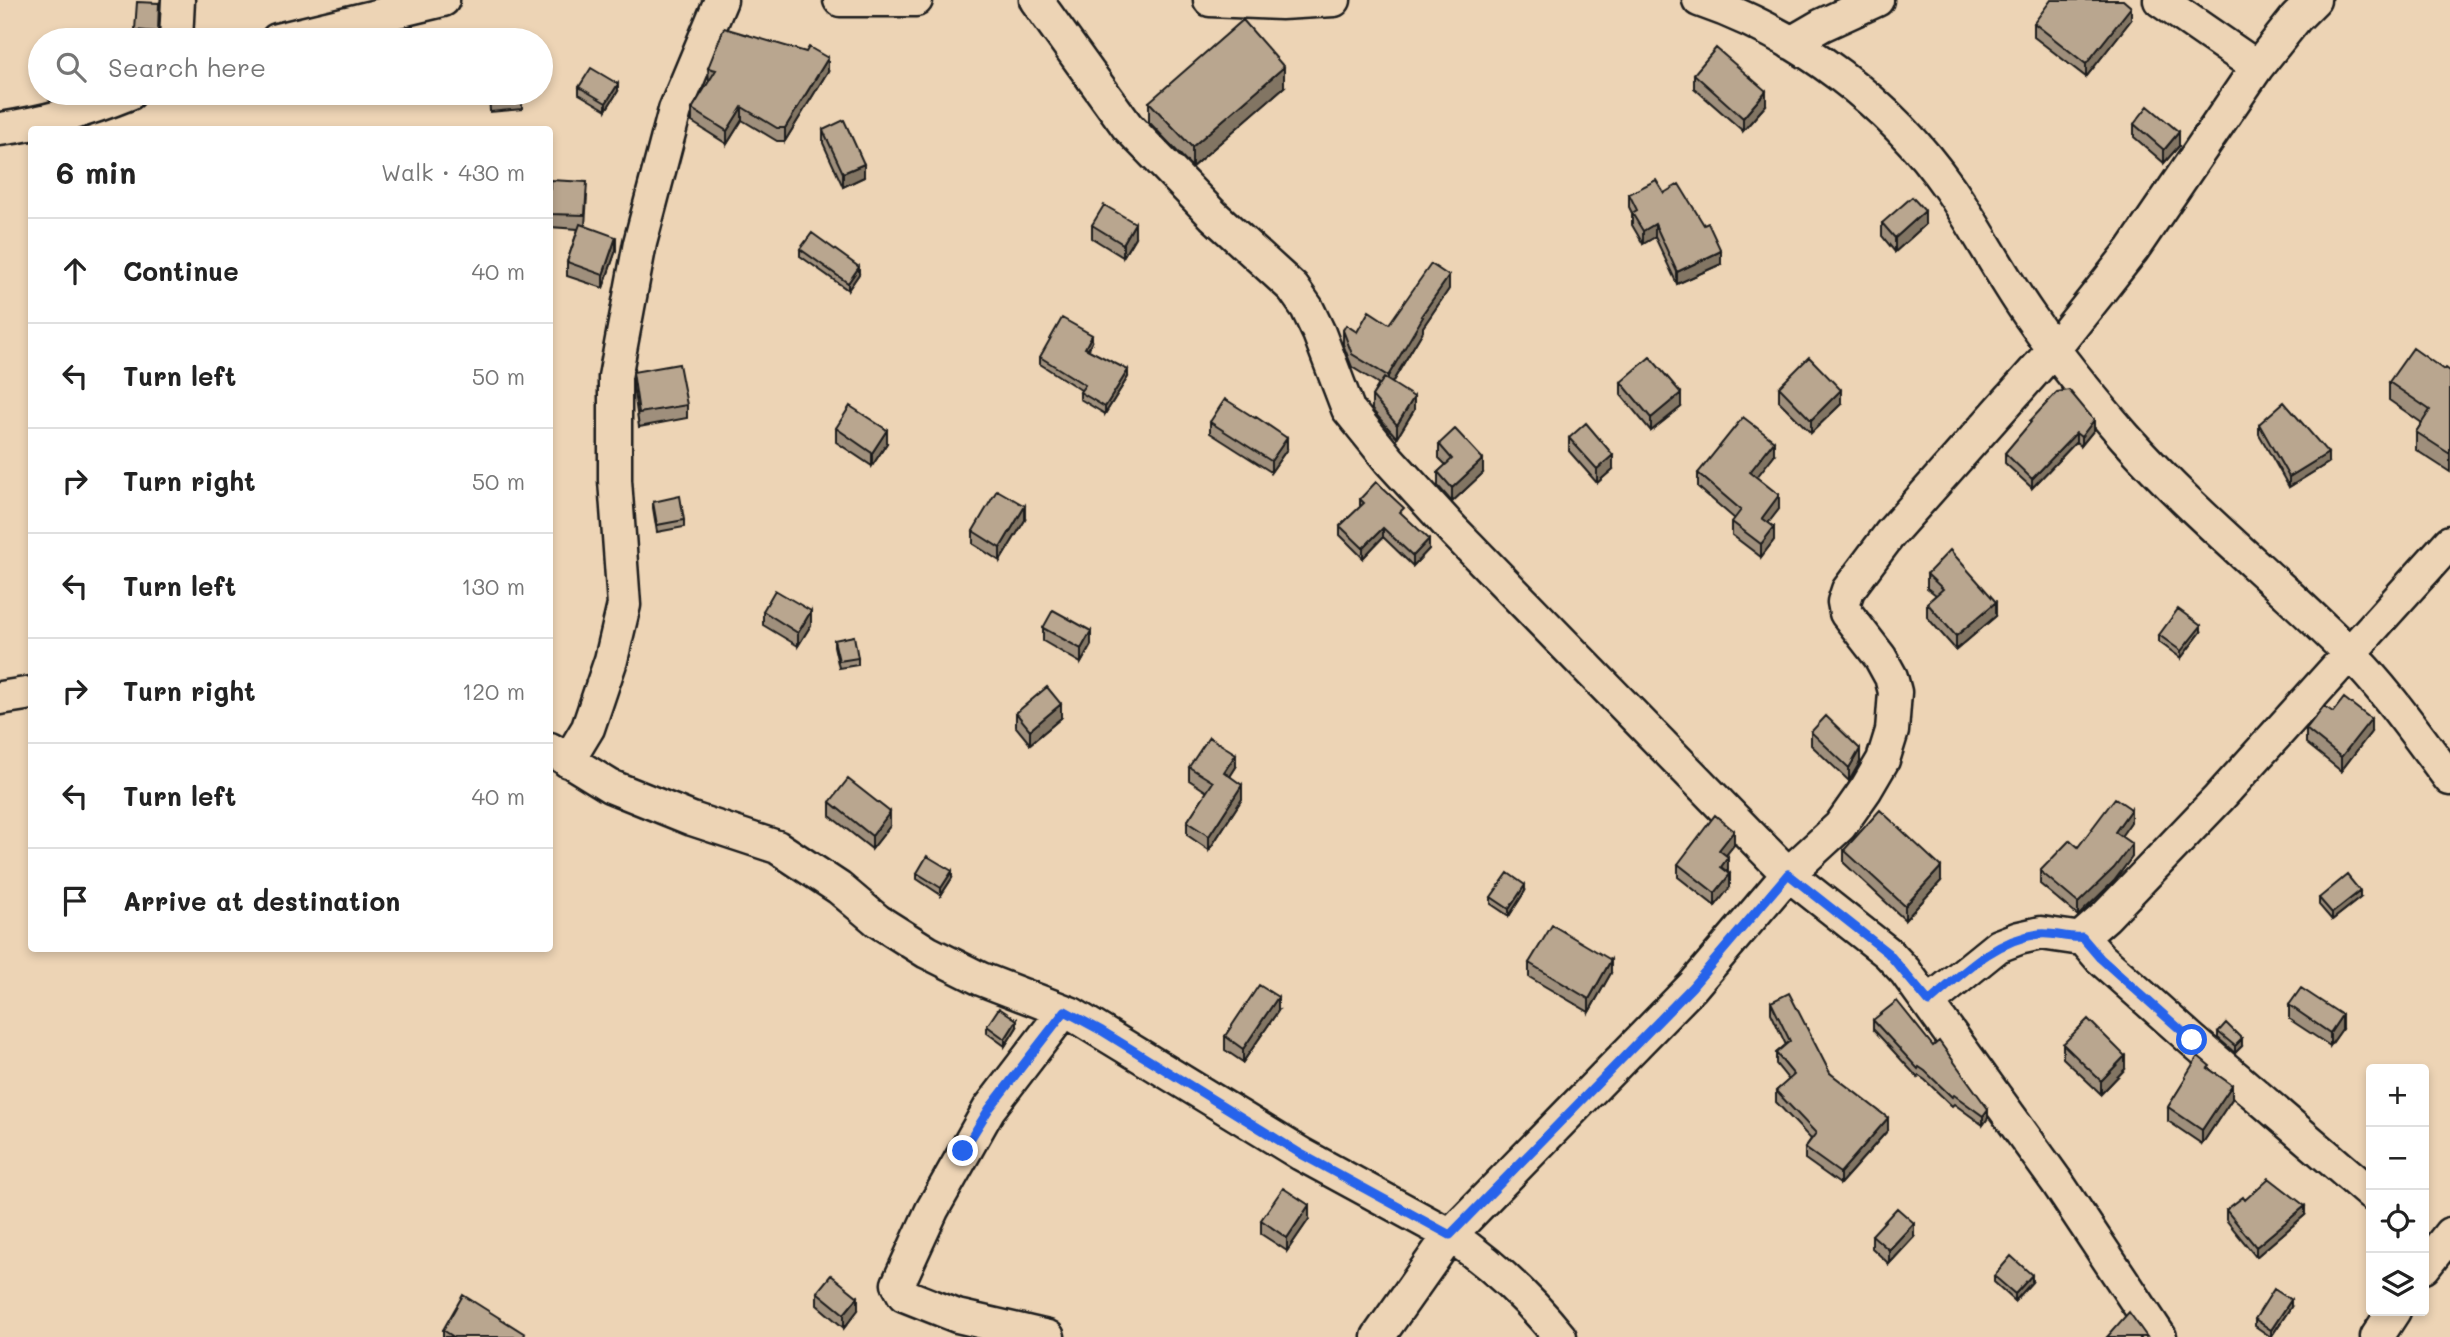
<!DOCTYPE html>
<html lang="en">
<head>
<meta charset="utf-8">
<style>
  body { margin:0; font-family:Mali,sans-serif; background:#f6f6f6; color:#222 }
  .controls { position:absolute; right:21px; bottom:21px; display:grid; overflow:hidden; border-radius:7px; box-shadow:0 4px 10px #0003 }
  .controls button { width:63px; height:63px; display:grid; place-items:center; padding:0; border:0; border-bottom:2px solid #e0e0e0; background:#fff; color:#222; font:35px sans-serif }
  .stop { position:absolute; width:21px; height:21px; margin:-16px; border:5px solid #2563eb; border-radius:50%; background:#fff }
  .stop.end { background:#2563eb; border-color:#fff; box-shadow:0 2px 7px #0008 }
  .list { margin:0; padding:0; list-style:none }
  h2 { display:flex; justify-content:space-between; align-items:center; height:91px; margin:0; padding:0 28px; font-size:30px }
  h2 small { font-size:23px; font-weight:400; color:#767676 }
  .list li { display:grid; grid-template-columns:46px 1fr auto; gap:21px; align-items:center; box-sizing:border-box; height:105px; padding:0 28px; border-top:2px solid #e0e0e0 }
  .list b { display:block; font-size:26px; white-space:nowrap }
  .list em { font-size:23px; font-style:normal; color:#767676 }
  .icon { flex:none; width:38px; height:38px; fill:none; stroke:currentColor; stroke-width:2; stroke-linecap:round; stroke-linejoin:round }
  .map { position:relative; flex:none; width:2450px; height:1337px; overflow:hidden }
  .search { position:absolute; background:#fff; box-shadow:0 4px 10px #0003; left:28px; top:28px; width:525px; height:77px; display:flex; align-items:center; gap:18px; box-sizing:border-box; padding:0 24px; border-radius:38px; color:#767676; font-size:26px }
  .panel { position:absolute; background:#fff; box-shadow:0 4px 10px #0003; left:28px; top:126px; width:525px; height:826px; border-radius:7px }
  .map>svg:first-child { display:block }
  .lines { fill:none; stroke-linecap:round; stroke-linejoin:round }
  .minor-casing { stroke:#1c1c1c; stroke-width:37 }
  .minor { stroke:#edd4b5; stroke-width:32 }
  .wall { fill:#9f8f7b; stroke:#1c1c1c; stroke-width:2 }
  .shaded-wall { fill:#827464; stroke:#1c1c1c; stroke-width:2 }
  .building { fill:#b9a68f; stroke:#1c1c1c; stroke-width:2 }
  .route { stroke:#2563eb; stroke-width:9 }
</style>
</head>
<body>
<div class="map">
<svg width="2450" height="1337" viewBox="0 0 2450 1337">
  <rect width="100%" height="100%" fill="#edd4b5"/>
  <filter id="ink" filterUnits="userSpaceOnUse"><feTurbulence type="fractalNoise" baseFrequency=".0143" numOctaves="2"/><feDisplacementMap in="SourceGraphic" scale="14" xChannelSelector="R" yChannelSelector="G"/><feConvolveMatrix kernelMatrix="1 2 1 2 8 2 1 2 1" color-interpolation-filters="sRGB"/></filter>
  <g filter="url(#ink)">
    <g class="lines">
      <!-- minor casing -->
      <g class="minor-casing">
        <path id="minor" d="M840,0H916
          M1036,0L1127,126L1213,215L1293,288L1307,308L1319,333L1348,409L1389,460L1454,531L1788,874L1888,953L1905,971L2057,1182L2160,1337
          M1210,0L1281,3L1334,0
          M1699,0C1799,34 1890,103 1950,189C1978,230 2001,275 2029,315C2058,357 2091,398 2125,437C2193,514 2274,578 2347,651C2386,690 2417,735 2450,779
          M2160,0L2257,67
          M176,40L178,0
          M277,40L443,0
          M1791,43L1822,25L1877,0
          M0,129C45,123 88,110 130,93
          M0,698L32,693
          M550,749L610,786L692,819L777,847L839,888L878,921L927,952L981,979L1072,1014L1301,1154L1450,1235C1492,1264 1528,1297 1560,1337
          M568,761L588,728L611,660L624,605L615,480V377L640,243L675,110L721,0
          M2082,937L2100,958L2192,1040L2371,1194
          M1929,1002L1998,946L2019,938L2041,933L2075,938L2082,937L2106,916L2218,799L2450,542
          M2424,1267L2450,1234
          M1048,1337L957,1316L904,1295L898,1284L932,1210L989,1109L1064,1011
          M1378,1337L1450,1235L1692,987L1788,874L1840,826L1866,789L1883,760L1892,731L1895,692L1891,677L1880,657L1846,613L1844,602L1848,590L1890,534L2054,349L2104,286L2133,249L2257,67L2296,18L2314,0
          M2377,1337L2394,1311"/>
      </g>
      <!-- minor -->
      <use href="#minor" class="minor"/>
    </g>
    <!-- wall -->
    <path class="wall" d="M159,3L158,38L135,37V30Z
      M2131,20L2086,77L2034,37V23Z
      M541,54L543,67V77L541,78Z
      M708,68L828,71L785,141H777L742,120L727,144L692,122V109L709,82Z
      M1694,74L1766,105L1743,131L1694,88Z
      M579,87L618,91L606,110L579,94Z
      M1284,87L1192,167L1149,122V102Z
      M489,93H522V109L490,112Z
      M2134,124L2179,146L2164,163L2134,137Z
      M823,130L864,177L843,187L823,143Z
      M550,180L587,196L585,226L616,250L603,288L567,276V262L578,229L550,227Z
      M1664,193L1721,264L1677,284L1655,237L1643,244L1632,225V213L1629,207V194Z
      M1882,223L1925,225L1895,252L1882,236Z
      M1092,225L1135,237L1123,257L1092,238Z
      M800,249L859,274L848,290L800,256Z
      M1449,289L1423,327V331L1392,383L1414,410L1397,438L1372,410V396L1379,384L1352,367L1343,344V330L1357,332L1389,324Z
      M1092,342L1088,350L1128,377L1105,414L1080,399V392L1081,390L1040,364V357Z
      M2444,370L2450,371V472L2416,450V432L2422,423L2389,400V382Z
      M633,372L687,405V418L639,427L633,385Z
      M1621,382L1681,407L1651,431L1621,395Z
      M1779,387L1841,404L1811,433L1779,401Z
      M2030,421L2094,430L2081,446L2076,442L2032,488L2005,463V453L2030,424Z
      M1210,422L1287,449L1271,472L1210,433Z
      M2259,424L2328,463L2289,487L2259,434Z
      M836,428L887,443L872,466L836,442Z
      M1569,438L1613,469L1597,483L1569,451Z
      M1439,444L1483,473L1452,502L1438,486V472L1446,465L1439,458Z
      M1774,455L1756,477L1779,509L1768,523L1774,540L1761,557L1732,535V522L1735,519L1698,487V473Z
      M1360,499L1404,516L1429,549L1413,566L1383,537L1363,558L1340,535V526L1360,507Z
      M653,502L684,520V527L657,532L653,508Z
      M1025,520L1000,561L973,544V531Z
      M1927,574L1996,616L1956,650L1927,617V603L1936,595L1927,588Z
      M763,611L811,625L798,646L763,625Z
      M1043,628L1091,645L1081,663L1043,641Z
      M2201,632L2181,658L2159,642V635Z
      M834,640L858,658V665L839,668L834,646Z
      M2333,712L2371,732L2341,771L2306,743V729Z
      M1016,713L1061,718L1030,744L1016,727Z
      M1811,732L1860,762L1849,781L1811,745Z
      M1189,767H1236L1230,776L1242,799L1209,850L1187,835V822L1207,792L1189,780Z
      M830,802L890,826L872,849L830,816Z
      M2131,822L2121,836L2132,857L2114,881L2078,916L2040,884V871Z
      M1734,845L1726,855L1730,887L1715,906L1678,877V864Z
      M1844,850L1941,881L1905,920L1844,863Z
      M917,873L952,878L941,895L917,879Z
      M1525,891L1509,916L1491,904V897Z
      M2319,898H2360L2332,920L2319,905Z
      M1529,963L1611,973L1589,1012L1529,977Z
      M1771,1002L1830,1073L1888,1130L1840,1184L1805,1159V1148L1811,1139L1776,1102V1091L1789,1080L1776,1064V1053L1786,1045L1771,1013Z
      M2289,1005L2342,1029L2330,1046L2289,1019Z
      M1278,1011L1243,1062L1225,1050V1036Z
      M1873,1020L1988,1118L1983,1125L1954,1104L1952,1106L1925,1080L1919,1076L1918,1078L1873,1029Z
      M987,1026L1017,1027L1005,1046L987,1033Z
      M2218,1032L2242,1046L2235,1053L2218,1038Z
      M2063,1044L2125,1069L2101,1094L2063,1058Z
      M2210,1069L2232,1099L2202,1144L2168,1121V1107L2185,1080V1077Z
      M2245,1200L2305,1215L2256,1257L2226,1220V1210Z
      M1309,1219L1287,1251L1261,1234V1220Z
      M1872,1235L1914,1237L1889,1264L1872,1248Z
      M1994,1276L2032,1282L2015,1301L1994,1282Z
      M817,1292L858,1310L844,1328L817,1305Z
      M2291,1307L2271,1337L2255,1326V1319Z
      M443,1330L525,1337H443Z"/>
    <!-- shaded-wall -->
    <path class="shaded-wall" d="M2131,7V20L2086,77V64Z
      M828,58V71L785,141V128Z
      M1284,67V87L1192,167V147Z
      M618,84V91L606,110V103Z
      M1766,91V105L1743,131V118Z
      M742,107V120L727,144V131Z
      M2179,132V146L2164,163V150Z
      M864,164V177L843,187V173Z
      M1925,211V225L1895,252V238Z
      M1135,223V237L1123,257V244Z
      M1655,224V237L1643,244V231Z
      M616,237V250L603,288V275Z
      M1721,251V264L1677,284V272Z
      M859,267V274L848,290V283Z
      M1449,276V289L1423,327V331L1388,389V376L1421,316Z
      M1092,335V342L1085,355V348Z
      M1128,370V377L1105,414V407Z
      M1841,390V404L1811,433V420Z
      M1681,393V407L1651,431V418Z
      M1414,397V410L1397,438V425Z
      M2094,420V430L2081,446V437Z
      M887,430V443L872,466V453Z
      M2076,433V442L2032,488V479Z
      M1287,438V449L1271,472V461Z
      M1774,441V455L1750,486V472Z
      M2328,453V463L2289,487V477Z
      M1613,455V469L1597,483V469Z
      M1483,459V473L1452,502V488Z
      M1779,495V509L1762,531V518Z
      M1025,506V520L1000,561V548Z
      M1774,527V540L1761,557V544Z
      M1383,528V537L1363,558V548Z
      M1429,539V549L1413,566V556Z
      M1996,602V616L1956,650V636Z
      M811,611V625L798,646V633Z
      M2201,626V632L2181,658V651Z
      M1091,631V645L1081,663V649Z
      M1061,704V718L1030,744V730Z
      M2371,719V732L2341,771V757Z
      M1860,749V762L1849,781V768Z
      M1236,754V767L1224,786V772Z
      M1242,785V799L1209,850V836Z
      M2131,809V822L2115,845V832Z
      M890,812V826L872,849V836Z
      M1734,831V845L1719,864V850Z
      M2132,844V857L2114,881L2078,916V903Z
      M1728,857V871L1721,880V867Z
      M1941,867V881L1905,920V906Z
      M952,871V878L941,895V888Z
      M1730,874V887L1715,906V893Z
      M1525,885V891L1509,916V909Z
      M2360,891V898L2332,920V913Z
      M1611,960V973L1589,1012V999Z
      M1278,997V1011L1243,1062V1049Z
      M2342,1015V1029L2330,1046V1033Z
      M1017,1020V1027L1005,1046V1039Z
      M2242,1039V1046L2235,1053V1046Z
      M2125,1056V1069L2101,1094V1081Z
      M2232,1085V1099L2202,1144V1130Z
      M1988,1109V1118L1983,1125V1116Z
      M1888,1118V1130L1840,1184V1173Z
      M1309,1205V1219L1287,1251V1238Z
      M2305,1206V1215L2256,1257V1247Z
      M1914,1223V1237L1889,1264V1250Z
      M2032,1275V1282L2015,1301V1294Z
      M858,1297V1310L844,1328V1314Z
      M2291,1300V1307L2271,1337V1330Z"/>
    <!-- building -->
    <path class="building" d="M2051,0H2123L2131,7L2086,64L2034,23Z
      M137,2L159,3L158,32L135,30Z
      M1243,20L1284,67L1192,147L1149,102Z
      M724,28L806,52L809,47L828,58L785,128H777L742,107L727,131L692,109L716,70L708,68Z
      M508,36V40H485V37Z
      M1716,48L1766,91L1743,118L1694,74Z
      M541,54L543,67L541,68Z
      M591,68L618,84L606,103L579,87Z
      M490,93H522V99L490,102Z
      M2148,106L2179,132L2164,150L2134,124Z
      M844,120L864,164L843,173L823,130Z
      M550,180L587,182L585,215L550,214Z
      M1656,180L1664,193L1679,184L1704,225L1708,223L1721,251L1677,272L1655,224L1643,231L1632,213L1637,210L1629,194Z
      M1912,197L1925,211L1895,238L1882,223Z
      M1104,205L1135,223L1123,244L1092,225Z
      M580,224L616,237L603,275L567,262Z
      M812,233L859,267L848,283L800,249Z
      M1431,264L1449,276L1421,316L1423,317L1388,376L1352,354L1343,330L1346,325L1357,332L1369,311L1389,324Z
      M1062,318L1092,335L1085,348L1128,370L1105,407L1080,392L1085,385L1040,357Z
      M2413,348L2444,370L2446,368L2450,371V454L2416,432L2430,410L2389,382Z
      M1650,357L1681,393L1651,418L1621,382Z
      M1809,357L1841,390L1811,420L1779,387Z
      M679,364L687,405L639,413L633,372Z
      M1384,378L1414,397L1397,425L1372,396Z
      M2069,390L2094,420L2081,437L2076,433L2032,479L2005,453L2031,422L2030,421L2057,392Z
      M1225,399L1255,418L1256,417L1287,438L1271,461L1210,422Z
      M2284,402L2328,453L2289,477L2259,424Z
      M850,406L887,430L872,453L836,428Z
      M1743,417L1774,441L1750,472L1779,495L1762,518L1774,527L1761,544L1732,522L1741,510L1698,473Z
      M1586,423L1613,455L1597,469L1569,438Z
      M1455,429L1483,459L1452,488L1438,472L1452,459L1439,444Z
      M1376,482L1404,508L1400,512L1429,539L1413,556L1383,528L1363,548L1340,526L1364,503L1360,499Z
      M997,490L1025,506L1000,548L973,531Z
      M680,496L684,520L657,525L653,502Z
      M1950,550L1996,602L1956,636L1927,603L1943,589L1927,574Z
      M775,590L811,611L798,633L763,611Z
      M2178,609L2201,626L2181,651L2159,635Z
      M1053,610L1091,631L1081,649L1043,628Z
      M854,636L858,658L839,661L834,640Z
      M1047,687L1061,704L1030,730L1016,713Z
      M2344,698L2371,719L2341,757L2306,729L2324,706L2333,712Z
      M1826,716L1860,749L1849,768L1811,732Z
      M1209,737L1236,754L1224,772L1242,785L1209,836L1187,822L1213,782L1189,767Z
      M848,779L890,812L872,836L830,802Z
      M2115,798L2131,809L2115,832L2132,844L2114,868L2078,903L2040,871L2070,840L2078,847Z
      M1880,810L1941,867L1905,906L1844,850Z
      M1715,815L1734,831L1719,850L1728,857L1721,867L1730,874L1715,893L1678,864Z
      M927,856L952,871L941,888L917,873Z
      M1508,873L1525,885L1509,909L1491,897Z
      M2347,875L2360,891L2332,913L2319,898Z
      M1552,925L1611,960L1589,999L1529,963Z
      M1259,985L1278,997L1243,1049L1225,1036Z
      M2301,988L2342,1015L2330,1033L2289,1005Z
      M1789,993L1830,1073L1888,1118L1840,1173L1805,1148L1816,1133L1776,1091L1794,1075L1776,1053L1790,1041L1771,1002Z
      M1897,1001L1933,1046L1939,1041L1988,1109L1983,1116L1954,1095L1952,1097L1925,1071L1919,1067L1918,1069L1873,1020Z
      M999,1008L1017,1020L1005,1039L987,1026Z
      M2088,1019L2125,1056L2101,1081L2063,1044Z
      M2226,1023L2242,1039L2235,1046L2218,1032Z
      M2198,1056L2210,1066L2208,1068L2232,1085L2202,1130L2168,1107L2186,1078L2185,1077Z
      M2269,1178L2305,1206L2256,1247L2226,1210L2243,1197L2245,1200Z
      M1283,1188L1309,1205L1287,1238L1261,1220Z
      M1897,1208L1914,1223L1889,1250L1872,1235Z
      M2011,1256L2032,1275L2015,1294L1994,1276Z
      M831,1275L858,1297L844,1314L817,1292Z
      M2274,1289L2291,1300L2271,1330L2255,1319Z
      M463,1295L525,1334L523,1337H454L443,1330Z
      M2129,1312L2147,1337H2107Z"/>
  </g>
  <g class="lines" filter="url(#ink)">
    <!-- route -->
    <path class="route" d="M963,1151L989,1109L1065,1011L1102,1031L1301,1154L1450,1235L1692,987L1788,874L1888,953L1929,1002C1962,974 1994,940 2039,934C2054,932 2068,939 2082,937L2100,958L2192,1040"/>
  </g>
</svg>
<div class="controls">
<button>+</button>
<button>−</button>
<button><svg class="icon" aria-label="locate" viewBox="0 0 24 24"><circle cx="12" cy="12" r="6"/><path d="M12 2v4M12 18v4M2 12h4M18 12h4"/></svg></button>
<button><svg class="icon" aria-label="layers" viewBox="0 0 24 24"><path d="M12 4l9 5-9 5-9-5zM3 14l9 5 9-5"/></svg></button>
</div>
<div class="stop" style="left:2192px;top:1040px"></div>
<div class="stop end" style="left:963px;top:1151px"></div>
<div class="search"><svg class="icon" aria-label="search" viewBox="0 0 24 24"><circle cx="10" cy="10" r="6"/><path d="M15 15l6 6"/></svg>Search here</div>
<section class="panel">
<h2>6 min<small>Walk · 430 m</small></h2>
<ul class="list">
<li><svg class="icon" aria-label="ahead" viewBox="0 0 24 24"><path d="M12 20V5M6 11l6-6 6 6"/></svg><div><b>Continue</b></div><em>40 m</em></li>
<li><svg class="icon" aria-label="left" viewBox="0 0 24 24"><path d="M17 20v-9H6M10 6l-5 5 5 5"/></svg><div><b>Turn left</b></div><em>50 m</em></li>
<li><svg class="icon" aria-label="right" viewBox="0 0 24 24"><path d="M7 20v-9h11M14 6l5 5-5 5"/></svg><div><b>Turn right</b></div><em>50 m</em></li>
<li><svg class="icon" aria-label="left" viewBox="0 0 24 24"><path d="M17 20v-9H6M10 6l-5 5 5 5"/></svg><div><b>Turn left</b></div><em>130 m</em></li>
<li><svg class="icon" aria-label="right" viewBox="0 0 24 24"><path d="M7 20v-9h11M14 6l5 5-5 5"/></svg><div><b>Turn right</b></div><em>120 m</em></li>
<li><svg class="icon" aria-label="left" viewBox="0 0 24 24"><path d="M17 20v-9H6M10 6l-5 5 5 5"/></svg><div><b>Turn left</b></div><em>40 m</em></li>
<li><svg class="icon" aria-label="arrive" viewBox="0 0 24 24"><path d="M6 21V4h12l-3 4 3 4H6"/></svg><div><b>Arrive at destination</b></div></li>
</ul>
</section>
</div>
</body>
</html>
